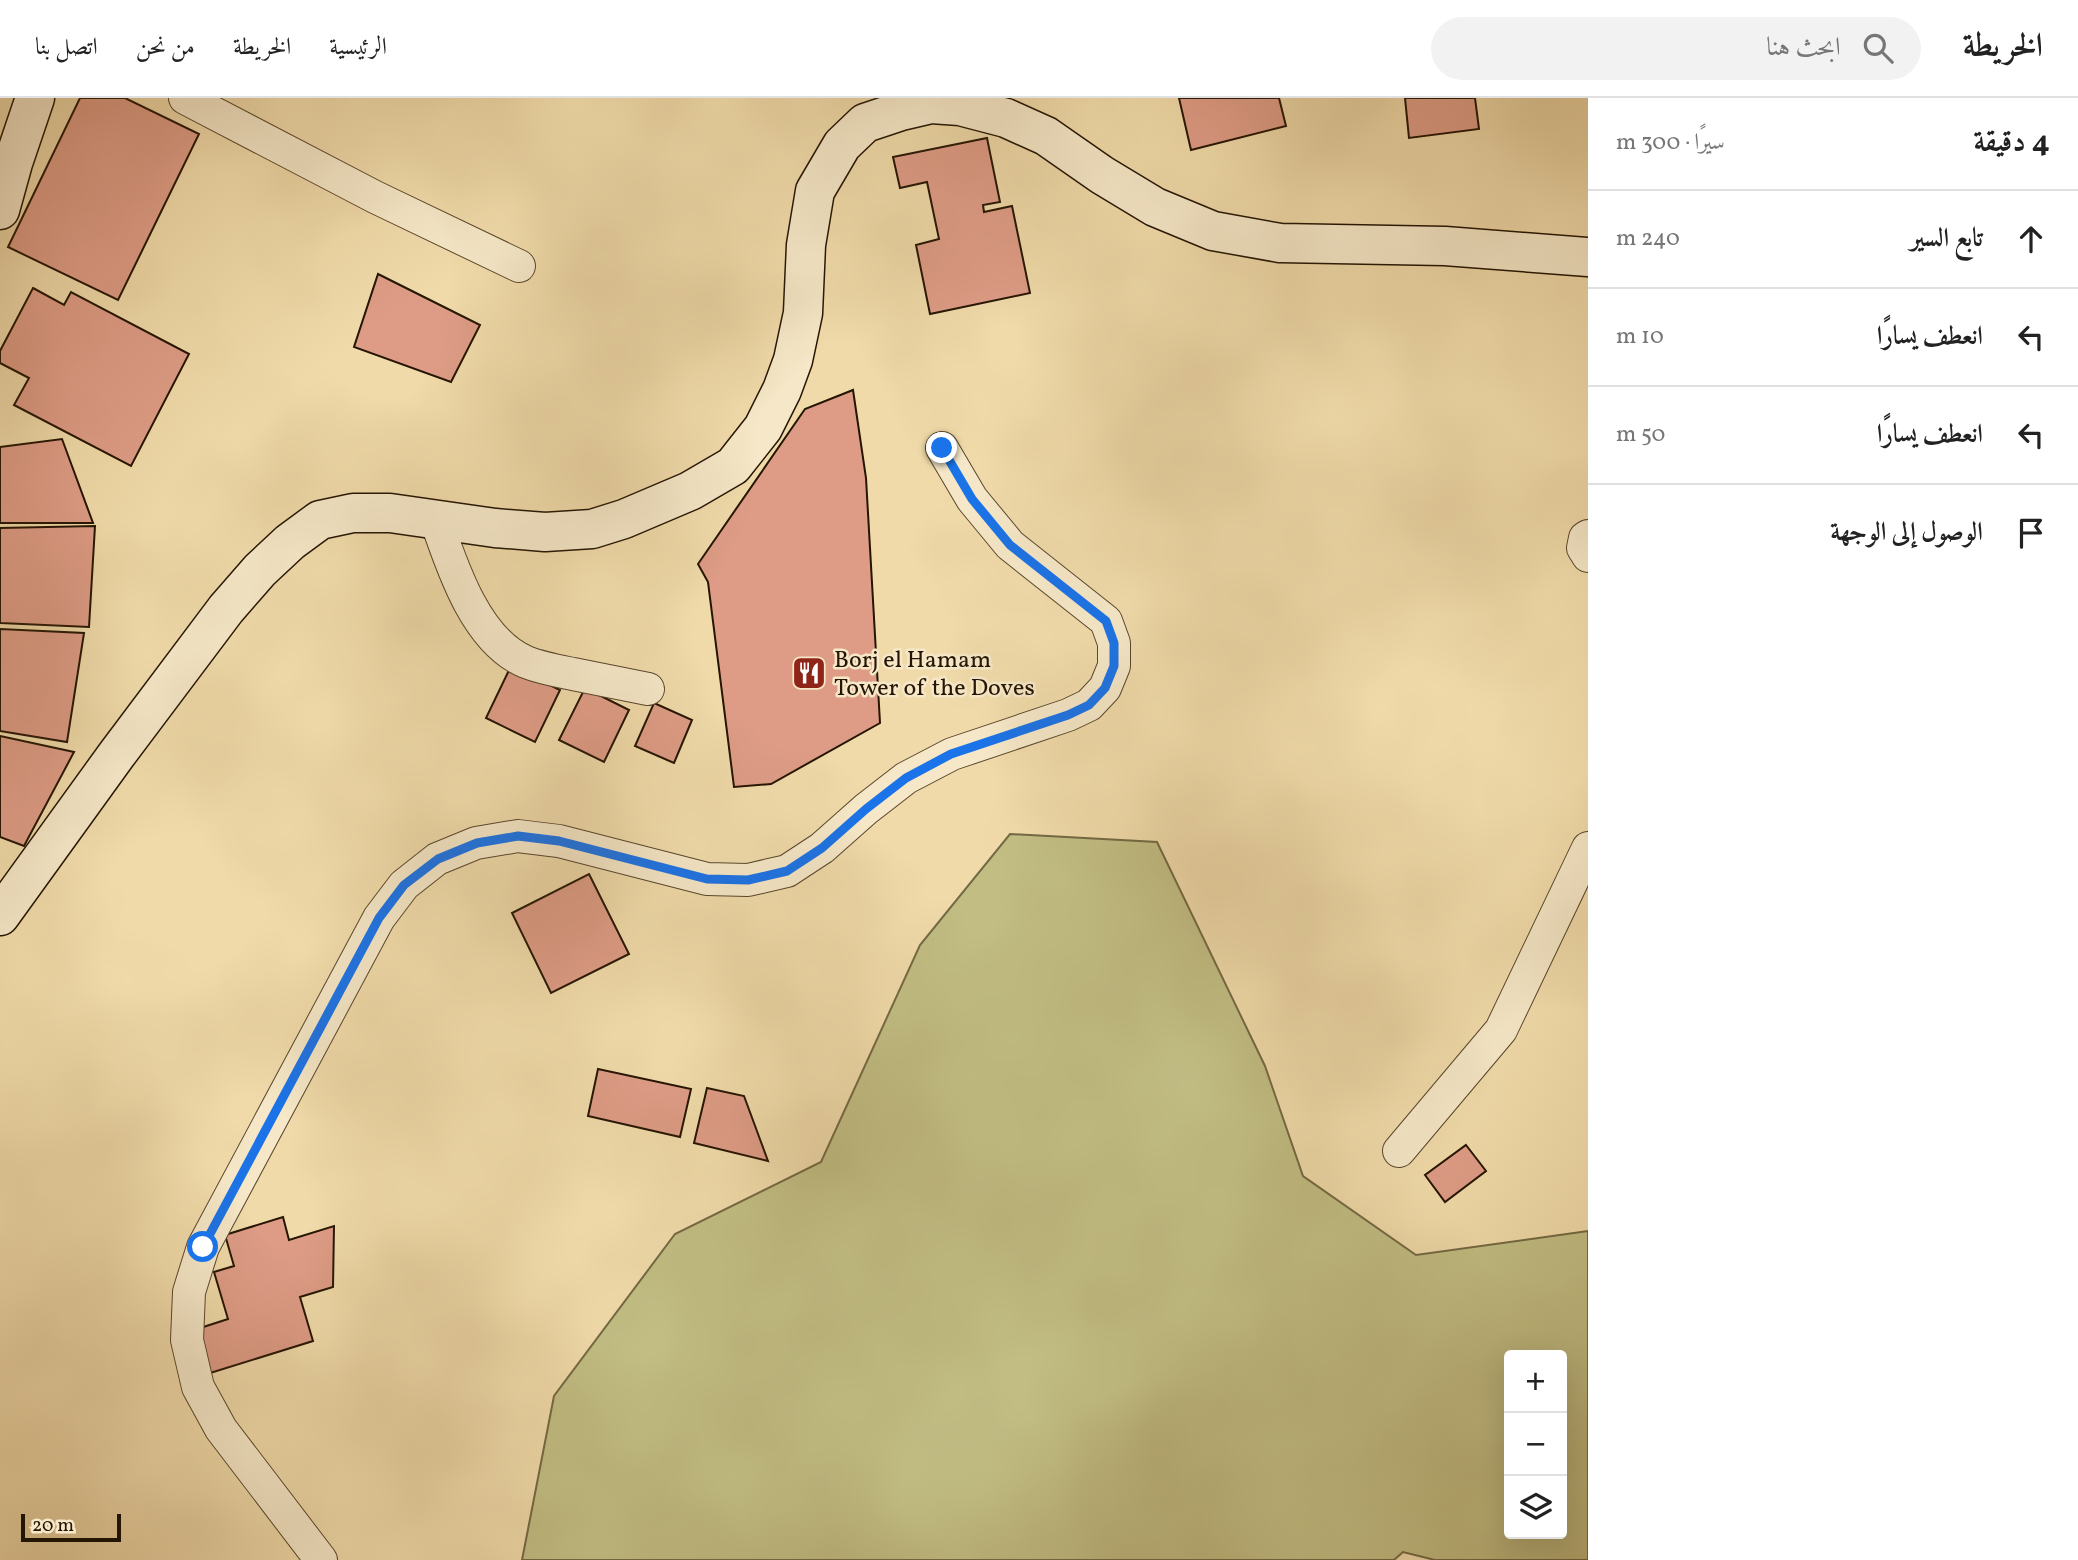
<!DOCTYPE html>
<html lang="ar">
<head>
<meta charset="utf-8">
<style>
  body { margin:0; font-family:Vollkorn,Amiri,serif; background:#f2f2f2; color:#222; direction:rtl }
  .controls { position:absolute; right:21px; bottom:21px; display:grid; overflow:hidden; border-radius:7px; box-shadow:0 7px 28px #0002 }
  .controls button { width:63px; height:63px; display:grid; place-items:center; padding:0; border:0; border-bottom:2px solid #e0e0e0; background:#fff; color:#222; font:35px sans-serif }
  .scale { position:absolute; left:21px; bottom:18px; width:100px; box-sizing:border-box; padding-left:7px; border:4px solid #251503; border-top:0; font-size:19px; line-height:24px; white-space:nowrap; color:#251503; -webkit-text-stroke:5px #f5e7c7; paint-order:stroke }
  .stop { position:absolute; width:21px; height:21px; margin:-16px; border:5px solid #1a73e8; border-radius:50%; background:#fff }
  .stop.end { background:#1a73e8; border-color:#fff; box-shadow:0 2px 7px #0008 }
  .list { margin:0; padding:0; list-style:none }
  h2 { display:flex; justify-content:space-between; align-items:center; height:91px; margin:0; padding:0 28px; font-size:30px }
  h2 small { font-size:23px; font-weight:400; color:#767676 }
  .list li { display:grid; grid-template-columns:46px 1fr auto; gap:21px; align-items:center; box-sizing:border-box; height:98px; padding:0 28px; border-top:2px solid #e0e0e0 }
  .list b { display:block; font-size:26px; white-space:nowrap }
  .list em { font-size:23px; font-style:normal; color:#767676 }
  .icon { flex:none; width:38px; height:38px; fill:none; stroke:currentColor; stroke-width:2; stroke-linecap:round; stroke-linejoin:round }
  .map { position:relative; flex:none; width:1588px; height:1462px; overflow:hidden; direction:ltr }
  header { display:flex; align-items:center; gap:42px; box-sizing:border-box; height:98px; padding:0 35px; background:#fff; border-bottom:2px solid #e0e0e0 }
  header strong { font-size:33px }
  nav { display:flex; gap:38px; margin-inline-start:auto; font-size:24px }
  .search { width:490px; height:63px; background:#f2f2f2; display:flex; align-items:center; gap:18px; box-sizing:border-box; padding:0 24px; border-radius:38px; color:#767676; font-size:26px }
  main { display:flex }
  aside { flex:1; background:#fff }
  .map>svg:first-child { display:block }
  .green { fill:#c1bd83; stroke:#736943; stroke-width:2; fill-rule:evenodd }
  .building { fill:#de9c86; stroke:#251503; stroke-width:2 }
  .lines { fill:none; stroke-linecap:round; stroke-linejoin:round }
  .street-casing { stroke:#58462c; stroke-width:34 }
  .secondary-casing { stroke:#251503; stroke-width:41 }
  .street { stroke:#f5e7c7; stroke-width:32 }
  .secondary { stroke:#f5e7c7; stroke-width:38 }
  .route { stroke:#1a73e8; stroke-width:9 }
  .labels { text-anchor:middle; stroke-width:5; stroke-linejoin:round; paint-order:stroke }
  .poi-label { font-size:24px; fill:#251503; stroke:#f5e7c7; text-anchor:start }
</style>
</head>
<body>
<header>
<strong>الخريطة</strong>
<div class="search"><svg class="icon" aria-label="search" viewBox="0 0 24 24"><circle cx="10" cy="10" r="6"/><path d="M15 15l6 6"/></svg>ابحث هنا</div>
<nav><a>الرئيسية</a><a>الخريطة</a><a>من نحن</a><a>اتصل بنا</a></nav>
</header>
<main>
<aside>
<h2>4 دقيقة<small>سيرًا · 300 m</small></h2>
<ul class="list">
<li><svg class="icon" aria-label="ahead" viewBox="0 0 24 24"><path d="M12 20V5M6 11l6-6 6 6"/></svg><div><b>تابع السير</b></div><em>240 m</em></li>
<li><svg class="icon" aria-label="left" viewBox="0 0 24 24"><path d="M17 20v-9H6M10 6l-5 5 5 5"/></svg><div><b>انعطف يسارًا</b></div><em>10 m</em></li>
<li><svg class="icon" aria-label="left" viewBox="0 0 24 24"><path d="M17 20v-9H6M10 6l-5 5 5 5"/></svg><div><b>انعطف يسارًا</b></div><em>50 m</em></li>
<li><svg class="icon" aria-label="arrive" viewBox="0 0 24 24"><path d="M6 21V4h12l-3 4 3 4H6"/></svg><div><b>الوصول إلى الوجهة</b></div></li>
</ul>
</aside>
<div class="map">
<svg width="1588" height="1462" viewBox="0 0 1588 1462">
  <rect width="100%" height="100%" fill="#f0daa9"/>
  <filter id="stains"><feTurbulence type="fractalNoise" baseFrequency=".00286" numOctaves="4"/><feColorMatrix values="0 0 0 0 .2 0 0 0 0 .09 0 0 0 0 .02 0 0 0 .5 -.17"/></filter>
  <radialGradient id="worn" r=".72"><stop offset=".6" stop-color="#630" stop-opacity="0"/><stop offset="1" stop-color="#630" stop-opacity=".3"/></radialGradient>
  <!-- green -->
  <path class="green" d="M1010,736L1157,744L1265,968L1303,1078L1416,1157L1588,1133V1462H1435L1403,1454L1394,1462H522L554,1298L675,1136L821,1064L920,847ZM1509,1257H1562V1436H1509Z"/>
  <!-- building -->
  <path class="building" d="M80,0H125L199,36L118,202L8,149Z
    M1179,0H1279L1286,28L1191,52Z
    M1405,0H1475L1479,31L1409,40Z
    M987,40L1000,104L983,107L984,114L1012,108L1030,195L930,216L916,147L939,141L927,84L900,90L893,59Z
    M378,176L480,227L451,284L354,249Z
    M33,190L64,207L71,194L189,256L131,368L14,307L29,280L0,265V253Z
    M853,292L866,380L880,625L771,686L734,689L708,484L698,466L805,311Z
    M62,341L93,425H0V349Z
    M95,428L89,529L0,525V430Z
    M0,531L84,535L67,644L0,633Z
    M511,568L560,592L535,644L486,620Z
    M585,590L629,612L604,664L559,642Z
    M654,605L692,622L674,665L635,648Z
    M0,638L74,654L24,748L0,739Z
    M589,776L629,856L551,895L512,815Z
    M598,971L691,991L680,1039L588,1018Z
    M707,990L744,998L768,1063L694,1045Z
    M1466,1047L1486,1073L1445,1104L1425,1077Z
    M283,1119L289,1142L334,1128L333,1189L300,1199L313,1243L207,1276L194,1232L228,1221L214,1174L234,1168L225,1137Z"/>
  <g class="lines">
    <!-- street casing -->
    <g class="street-casing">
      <path id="street" d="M185,0L375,99L519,168
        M436,422C452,469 476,543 526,564C541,570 558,573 573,576C598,581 623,586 648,591
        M1588,438L1585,440L1583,450L1588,458
        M1399,1053L1501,932L1588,750
        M321,1462L221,1331L198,1289L187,1242L189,1194L203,1149L379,820L404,787L437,761L476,745L518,738L559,743L707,781L748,782L787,773L822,750L866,711L906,680L952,656L1068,617L1089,607L1105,590L1114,568V545L1106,523L1010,447L972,401L942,350"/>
    </g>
    <!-- secondary casing -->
    <g class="secondary-casing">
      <path id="secondary" d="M0,112L13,65L35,0
        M0,818L117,656L226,511L260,472L290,444L320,422L353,415H390L495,430L545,434L592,431L624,421L690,393L733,368L763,330L782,292L793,262L803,215L806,147L815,93L842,47L865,25L901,13L931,6L960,8L1006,20L1046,38L1102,77L1155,109L1213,133L1280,145L1445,148L1588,159"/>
    </g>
    <!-- street -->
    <use href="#street" class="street"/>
    <!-- secondary -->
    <use href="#secondary" class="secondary"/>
  </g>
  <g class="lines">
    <!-- route -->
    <path class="route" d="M203,1149L379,820L404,787L438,761L477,745L518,738L559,743L707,781L748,782L787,773L822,750L866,711L906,680L951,656L1068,617L1089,607L1105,590L1114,568V545L1106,523L1010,447L972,401L942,350"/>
  </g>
  <!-- icons -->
  <defs>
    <g id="restaurant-square" transform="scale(1.75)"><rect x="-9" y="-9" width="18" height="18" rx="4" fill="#8f2418" stroke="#f5e7c7"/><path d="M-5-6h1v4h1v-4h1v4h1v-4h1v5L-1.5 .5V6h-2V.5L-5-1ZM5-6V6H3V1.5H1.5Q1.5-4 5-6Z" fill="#fff"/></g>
  </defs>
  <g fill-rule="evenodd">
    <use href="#restaurant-square" x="809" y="575"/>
  </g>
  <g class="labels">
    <!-- poi labels -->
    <g class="poi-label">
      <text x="834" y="569">Borj el Hamam<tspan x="834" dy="28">Tower of the Doves</tspan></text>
    </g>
  </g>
  <rect width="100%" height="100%" filter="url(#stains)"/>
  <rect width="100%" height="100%" fill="url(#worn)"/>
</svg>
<div class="controls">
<button>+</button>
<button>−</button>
<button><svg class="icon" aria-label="layers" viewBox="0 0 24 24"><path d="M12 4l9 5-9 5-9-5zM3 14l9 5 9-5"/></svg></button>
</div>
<div class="scale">20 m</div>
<div class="stop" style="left:203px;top:1149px"></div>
<div class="stop end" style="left:942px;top:350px"></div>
</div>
</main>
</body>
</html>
